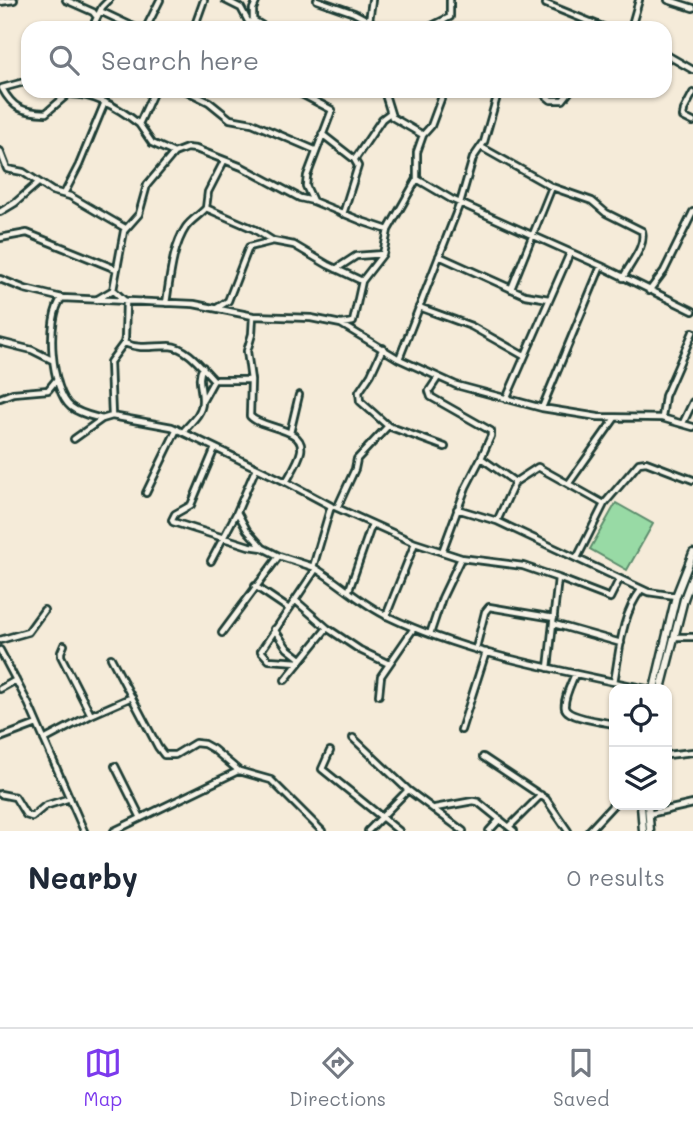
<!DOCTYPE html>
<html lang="en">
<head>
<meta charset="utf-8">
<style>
  body { margin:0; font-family:Mali,sans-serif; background:#f6f6f7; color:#1f2937 }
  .controls { position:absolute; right:21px; bottom:21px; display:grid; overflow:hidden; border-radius:14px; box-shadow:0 2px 5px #0004 }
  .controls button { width:63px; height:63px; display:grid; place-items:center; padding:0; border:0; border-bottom:2px solid #e0e1e3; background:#fff; color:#1f2937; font:35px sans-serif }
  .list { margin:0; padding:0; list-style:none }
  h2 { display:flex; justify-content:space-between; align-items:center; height:91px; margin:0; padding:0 28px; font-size:30px }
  h2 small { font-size:23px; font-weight:400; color:#747a83 }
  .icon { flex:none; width:38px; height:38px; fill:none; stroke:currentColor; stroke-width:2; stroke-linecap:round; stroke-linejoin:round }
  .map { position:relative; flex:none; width:693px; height:831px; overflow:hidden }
  .search { position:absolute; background:#fff; box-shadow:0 2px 5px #0004; left:21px; right:21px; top:21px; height:77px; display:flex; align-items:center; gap:18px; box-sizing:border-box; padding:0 24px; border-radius:21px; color:#747a83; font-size:26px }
  .sheet { height:196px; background:#fff }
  nav { display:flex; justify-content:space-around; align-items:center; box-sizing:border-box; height:98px; border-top:2px solid #e0e1e3; background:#fff; font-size:19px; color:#747a83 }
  nav a { display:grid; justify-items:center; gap:4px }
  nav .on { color:#7c3aed }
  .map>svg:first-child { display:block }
  .green { fill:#98daa5; stroke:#5c8c6c; stroke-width:2 }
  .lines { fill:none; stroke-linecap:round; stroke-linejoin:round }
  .minor-casing { stroke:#1f3d34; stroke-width:10 }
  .major-casing { stroke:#1f3d34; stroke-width:11 }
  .minor { stroke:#f7f3e8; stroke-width:4.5 }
  .major { stroke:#f7f3e8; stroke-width:6 }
</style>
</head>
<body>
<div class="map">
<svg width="693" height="831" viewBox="0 0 693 831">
  <rect width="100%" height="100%" fill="#f5ebd9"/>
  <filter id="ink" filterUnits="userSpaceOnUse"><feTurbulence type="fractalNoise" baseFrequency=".0143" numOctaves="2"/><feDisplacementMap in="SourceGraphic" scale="14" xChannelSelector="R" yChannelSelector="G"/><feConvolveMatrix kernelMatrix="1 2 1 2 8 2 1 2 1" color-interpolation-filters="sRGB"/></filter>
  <g filter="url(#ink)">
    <!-- green -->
    <path class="green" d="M616,503L653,524L627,570L590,549Z"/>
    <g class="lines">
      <!-- minor casing -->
      <g class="minor-casing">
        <path id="minor" d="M66,0L93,12L97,17
          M225,0L241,8L249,23
          M317,0L354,13L382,28
          M668,0L693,8
          M0,2L14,0
          M546,4L605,28
          M100,11L136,28
          M253,20L266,28
          M369,21L372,0
          M92,28L102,7L109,0
          M146,28L160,0
          M194,28L204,0
          M244,28L253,20V9L257,0
          M428,28L450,17V0
          M631,28L639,0
          M665,54L693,70
          M2,88C13,109 23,112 46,113L68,94C95,93 119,108 139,124
          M2,88L28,81
          M154,91L139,124L152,143L174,153
          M187,91L209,102L230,119L252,123L315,150
          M296,91L332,110L307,176L306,186L313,201L364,222L388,230L417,179V152L423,135L392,117L384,91
          M540,91L551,100H563L570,91
          M693,93L684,110L683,117L693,122
          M496,100L484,142L473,158L460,203L399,359L456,385L542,408L598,417L662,418L693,427
          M322,134L354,159L358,166L343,214
          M423,135L431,126L444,91
          M481,147L552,187
          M0,151L7,169L23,172L52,191L70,196L125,228
          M355,159L382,119L390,113
          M417,179L451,199L601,266L693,311
          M64,194L79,165L105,102
          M206,208L254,229L273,241L294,245L328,265L362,281
          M0,212L15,203L38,183
          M0,238L27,233L116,269
          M439,256L525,295L549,299
          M336,269L356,256L383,254
          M0,279L25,289L62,298L194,304L253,316L311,318L341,324L399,359
          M511,289L552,187L592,201L606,213L642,231C646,247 630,263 623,278
          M649,291L664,271L693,212
          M62,298C45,318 51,391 71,407C80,414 92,416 102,419
          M96,300L113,290
          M166,303C170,279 172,248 186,227C192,219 200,215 206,208L208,192L224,161
          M419,307L471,326L524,356
          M217,308L228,301L249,247L273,241
          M253,316L252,334L247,351L251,380L250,416C261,429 305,427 301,451C299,461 291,473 286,482
          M342,324L353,322L362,281L383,254L388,230
          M0,342L32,350L52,360
          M124,343C141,350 152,346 169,346C188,347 202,368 214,380H251
          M383,348L371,374L359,392L360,401L388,426L445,447
          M437,379L429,391L431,397L491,431V436L481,458L515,482L497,521L648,592L676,596
          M0,398L13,393L48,390L57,379
          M506,399L570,253
          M203,400L214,380
          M542,408L601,266
          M112,416L110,362L124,343L125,338L126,302L113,290L124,231L139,214L147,185L174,153L187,148L196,149L242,167L300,198L313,201
          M662,418L665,396L693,332
          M683,423L693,402
          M183,432C190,423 202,414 202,402C203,388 196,380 203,367
          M290,433L299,395
          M74,439L102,419L112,416L172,427L286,482L331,506L313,567C339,582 361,604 389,617C469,655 560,670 646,689
          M215,448L191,505L175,514L172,520L173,522L249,546L263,548L279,556L313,567
          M515,482L538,467L604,504L577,558
          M569,483L615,418
          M146,493L177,429
          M604,504L639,463L646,462L693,480
          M335,507L415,543
          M337,508L355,469L357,459L388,426
          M457,509L497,521
          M237,512L247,530L263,548
          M442,552L466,487L481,458
          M461,558L523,566L558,578L548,668
          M211,561L237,512L256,468
          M558,578L610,598L619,580
          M255,586L289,609
          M349,590L372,524
          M386,616L415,543L461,558L442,598L430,634
          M554,624L621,643
          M327,628L360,650L389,664
          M274,629L287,648L301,659
          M222,633L279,556
          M674,637H693
          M0,640L28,632L44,610
          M64,645L61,652V656L91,715
          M476,648L485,612L489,607L554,618
          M0,650L29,705L84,831
          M111,658L158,747L164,755H175L195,743L204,744L213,749L239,771L271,780L322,831
          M299,662L269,660L261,651L316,569
          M575,674C572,682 563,699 565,708C568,718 604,722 614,724
          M285,680L327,628L295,600
          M614,682C620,650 621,616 641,590
          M0,689L16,680
          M379,695L381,676L414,628
          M461,730L486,652
          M0,738L37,724
          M353,738L408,790L463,831
          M44,740L91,715L132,697
          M330,751L322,769L399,831
          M667,755L693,752
          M483,757L546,799L568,831
          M115,766L141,818
          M0,794L15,797L26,815L32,817L45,806L70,798
          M435,808L473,801L478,802L514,831
          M649,814L693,804
          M509,827L541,795
          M114,831L238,771
          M368,831L408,790
          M489,831L500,819
          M589,831L614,804"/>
      </g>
      <!-- major casing -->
      <g class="major-casing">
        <path id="major" d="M654,689L676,596L693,553
          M661,689L684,599L693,575
          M641,805L643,831
          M648,805L650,831"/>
      </g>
      <!-- minor -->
      <use href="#minor" class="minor"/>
      <!-- major -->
      <use href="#major" class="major"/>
    </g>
  </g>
</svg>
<div class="controls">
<button><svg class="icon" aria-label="locate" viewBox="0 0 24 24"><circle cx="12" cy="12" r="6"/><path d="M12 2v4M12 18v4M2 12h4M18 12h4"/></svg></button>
<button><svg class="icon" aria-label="layers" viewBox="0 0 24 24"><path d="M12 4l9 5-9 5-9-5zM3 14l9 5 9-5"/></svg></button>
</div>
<div class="search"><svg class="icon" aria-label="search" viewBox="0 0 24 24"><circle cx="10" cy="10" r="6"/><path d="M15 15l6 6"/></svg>Search here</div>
</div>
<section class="sheet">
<h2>Nearby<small>0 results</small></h2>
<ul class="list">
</ul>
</section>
<nav>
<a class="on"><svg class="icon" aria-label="map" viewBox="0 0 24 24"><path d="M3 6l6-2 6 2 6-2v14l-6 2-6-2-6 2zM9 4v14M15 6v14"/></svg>Map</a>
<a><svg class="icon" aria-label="directions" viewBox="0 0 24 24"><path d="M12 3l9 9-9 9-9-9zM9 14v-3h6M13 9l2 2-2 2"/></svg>Directions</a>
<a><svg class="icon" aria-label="saved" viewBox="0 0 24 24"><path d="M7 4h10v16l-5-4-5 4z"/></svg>Saved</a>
</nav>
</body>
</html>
